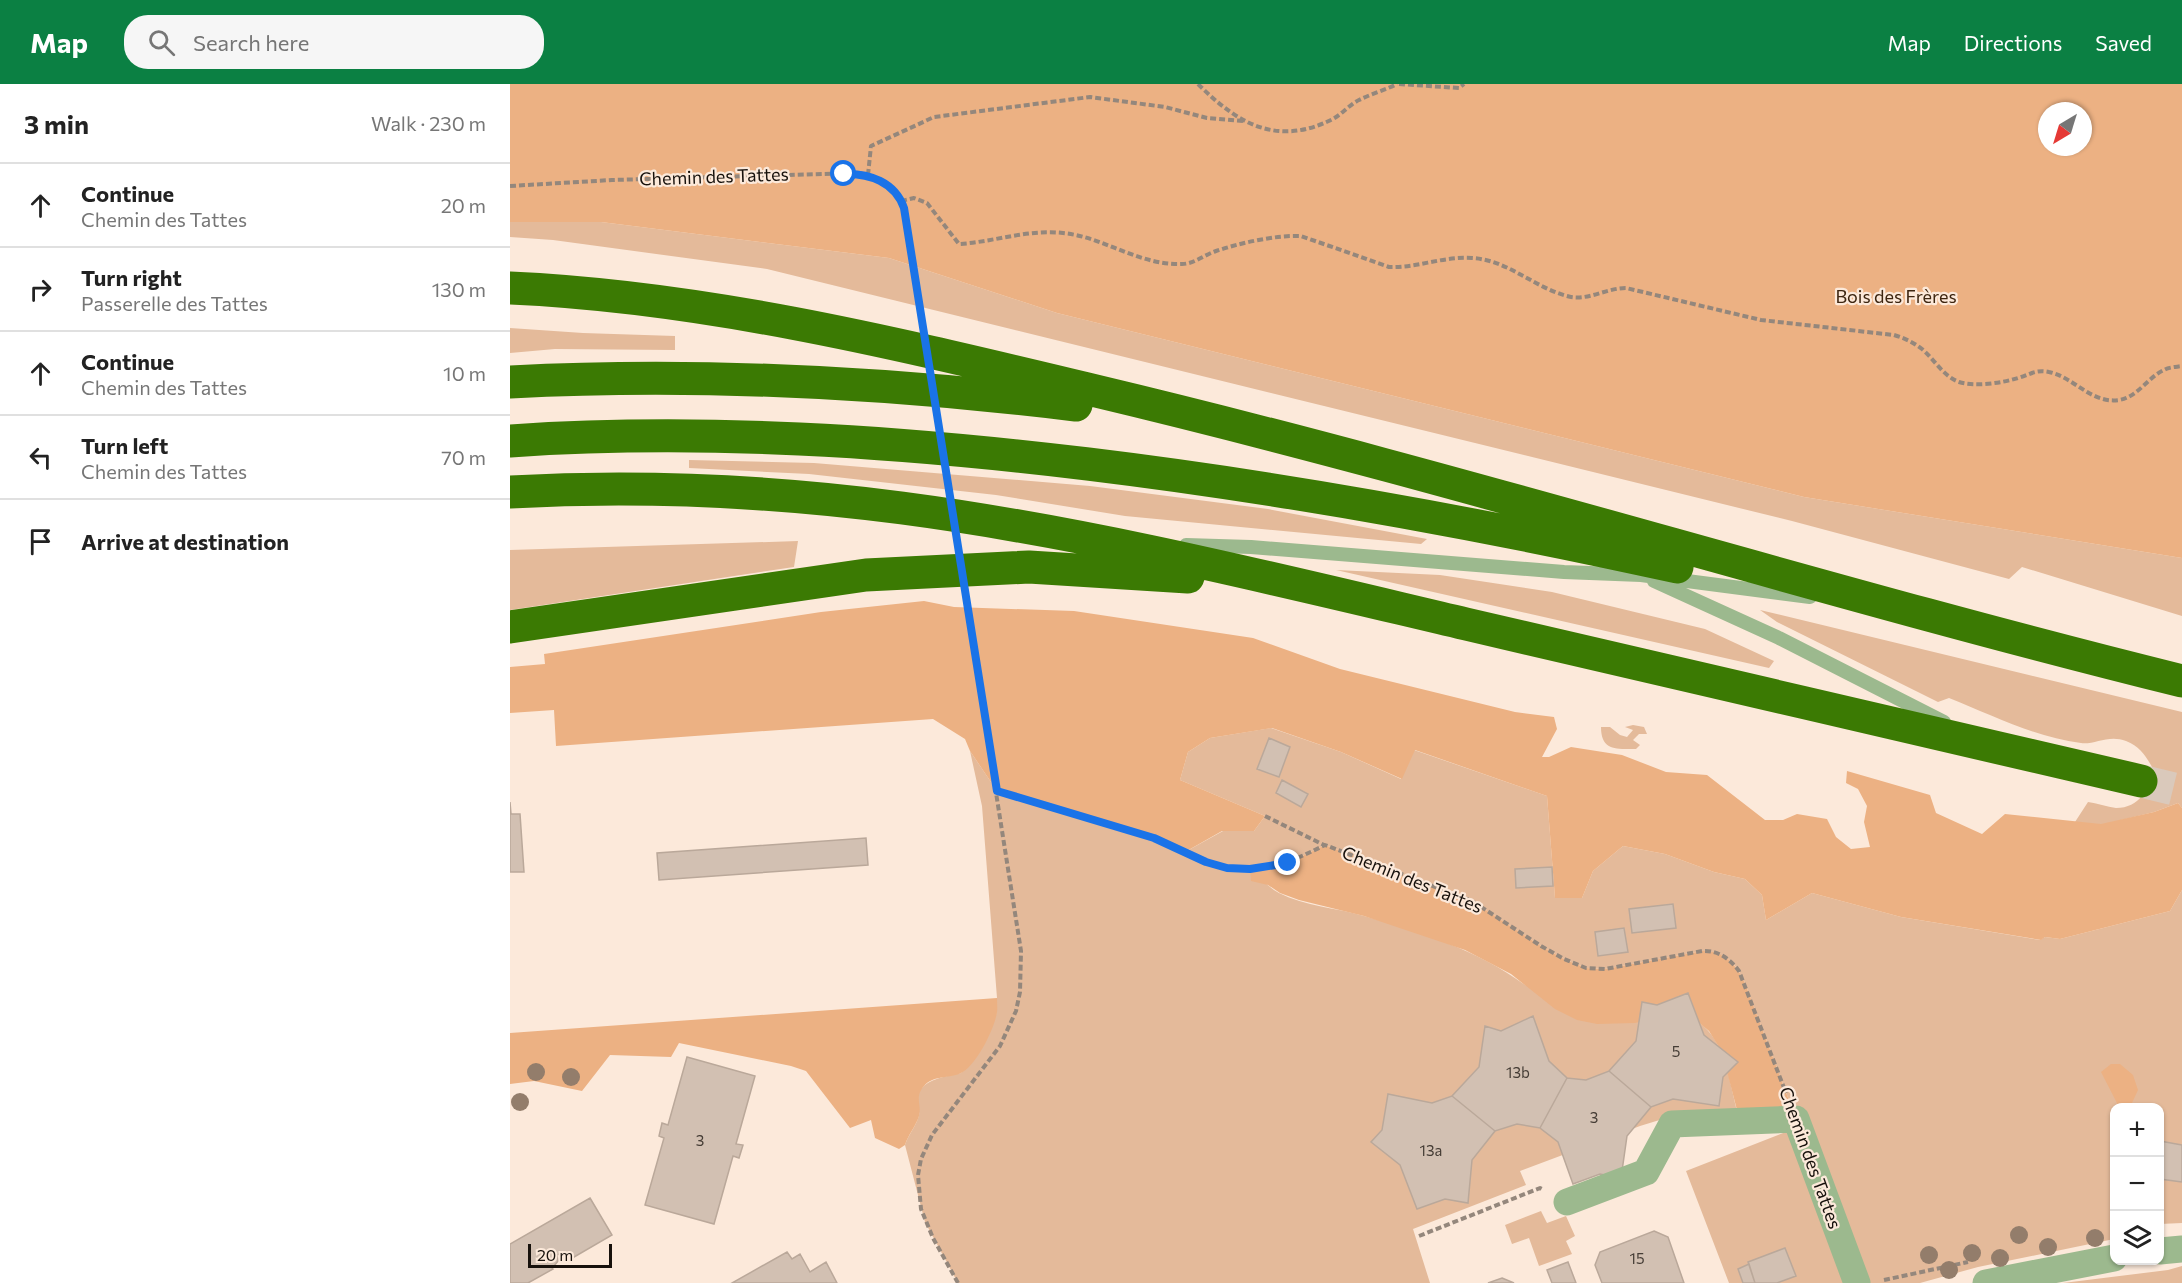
<!DOCTYPE html>
<html lang="en">
<head>
<meta charset="utf-8">
<style>
  body { margin:0; font-family:Commissioner,sans-serif; background:#f6f6f6; color:#222 }
  .controls { position:absolute; right:18px; bottom:18px; display:grid; overflow:hidden; border-radius:12px; box-shadow:0 2px 4px #0004 }
  .controls button { width:54px; height:54px; display:grid; place-items:center; padding:0; border:0; border-bottom:2px solid #e0e0e0; background:#fff; color:#222; font:30px sans-serif }
  .compass { position:absolute; left:1528px; top:18px; width:54px; height:54px; border-radius:50%; background:#fff; box-shadow:0 2px 4px #0004; rotate:218deg }
  .scale { position:absolute; left:18px; bottom:15px; width:84px; box-sizing:border-box; padding-left:6px; border:3px solid #17110c; border-top:0; font-size:16px; line-height:21px; white-space:nowrap; color:#17110c; -webkit-text-stroke:4px #fce9da; paint-order:stroke }
  .stop { position:absolute; width:18px; height:18px; margin:-14px; border:4px solid #1a73e8; border-radius:50%; background:#fff }
  .stop.end { background:#1a73e8; border-color:#fff; box-shadow:0 2px 6px #0008 }
  .list { margin:0; padding:0; list-style:none }
  h2 { display:flex; justify-content:space-between; align-items:center; height:78px; margin:0; padding:0 24px; font-size:26px }
  h2 small { font-size:20px; font-weight:400; color:#767676 }
  .list li { display:grid; grid-template-columns:39px 1fr auto; gap:18px; align-items:center; box-sizing:border-box; height:84px; padding:0 24px; border-top:2px solid #e0e0e0 }
  .list b { display:block; font-size:22px; white-space:nowrap }
  .list p { margin:0; font-size:20px; white-space:nowrap; color:#767676 }
  .list em { font-size:20px; font-style:normal; color:#767676 }
  .icon { flex:none; width:33px; height:33px; fill:none; stroke:currentColor; stroke-width:2; stroke-linecap:round; stroke-linejoin:round }
  .map { position:relative; flex:none; width:1672px; height:1199px; overflow:hidden }
  header { display:flex; align-items:center; gap:36px; box-sizing:border-box; height:84px; padding:0 30px; background:#0b8043; color:#fff }
  header strong { font-size:28px }
  nav { display:flex; gap:33px; margin-inline-start:auto; font-size:21px }
  .search { width:420px; height:54px; background:#f6f6f6; display:flex; align-items:center; gap:15px; box-sizing:border-box; padding:0 21px; border-radius:24px; color:#767676; font-size:22px }
  main { display:flex }
  aside { flex:1; background:#fff }
  .map>svg:first-child { display:block }
  .green { fill:#e4ba9a }
  .forest { fill:#ecb183; fill-rule:evenodd }
  .building { fill:#d2c0b2; stroke:#baa89a; stroke-width:1.5 }
  .lines { fill:none; stroke-linecap:round; stroke-linejoin:round }
  .motorway-tunnel { stroke:#dac9bb; stroke-width:33; stroke-dasharray:33 16; stroke-linecap:butt }
  .path { stroke:#94877c; stroke-width:4; stroke-dasharray:6 3; stroke-linecap:butt }
  .service { stroke:#9cb98e; stroke-width:14 }
  .minor { stroke:#9cb98e; stroke-width:27 }
  .motorway { stroke:#3b7a03; stroke-width:33 }
  .path-bridge { stroke:#94877c; stroke-width:4; stroke-dasharray:6 3; stroke-linecap:butt }
  .tree { fill:#937d6b }
  .route { stroke:#1a73e8; stroke-width:8 }
  .labels { text-anchor:middle; stroke-width:4.5; stroke-linejoin:round; paint-order:stroke }
  .number-label { font-size:15px; fill:#463d36 }
  .street-label { font-size:18px; fill:#17110c; stroke:#fce9da }
  .park-label { font-size:18px; fill:#3d2510; stroke:#fce9da }
</style>
</head>
<body>
<header>
<strong>Map</strong>
<div class="search"><svg class="icon" aria-label="search" viewBox="0 0 24 24"><circle cx="10" cy="10" r="6"/><path d="M15 15l6 6"/></svg>Search here</div>
<nav><a>Map</a><a>Directions</a><a>Saved</a></nav>
</header>
<main>
<aside>
<h2>3 min<small>Walk · 230 m</small></h2>
<ul class="list">
<li><svg class="icon" aria-label="ahead" viewBox="0 0 24 24"><path d="M12 20V5M6 11l6-6 6 6"/></svg><div><b>Continue</b><p>Chemin des Tattes</p></div><em>20 m</em></li>
<li><svg class="icon" aria-label="right" viewBox="0 0 24 24"><path d="M7 20v-9h11M14 6l5 5-5 5"/></svg><div><b>Turn right</b><p>Passerelle des Tattes</p></div><em>130 m</em></li>
<li><svg class="icon" aria-label="ahead" viewBox="0 0 24 24"><path d="M12 20V5M6 11l6-6 6 6"/></svg><div><b>Continue</b><p>Chemin des Tattes</p></div><em>10 m</em></li>
<li><svg class="icon" aria-label="left" viewBox="0 0 24 24"><path d="M17 20v-9H6M10 6l-5 5 5 5"/></svg><div><b>Turn left</b><p>Chemin des Tattes</p></div><em>70 m</em></li>
<li><svg class="icon" aria-label="arrive" viewBox="0 0 24 24"><path d="M6 21V4h12l-3 4 3 4H6"/></svg><div><b>Arrive at destination</b></div></li>
</ul>
</aside>
<div class="map">
<svg width="1672" height="1199" viewBox="0 0 1672 1199">
  <rect width="100%" height="100%" fill="#fce9da"/>
  <!-- green -->
  <path class="green" d="M0,138H91L379,174L547,229L1294,413L1672,474V532L1512,483L1499,495L1282,437L257,185L43,156L0,153Z
    M0,244L73,249L165,252V266L45,265L0,269Z
    M179,376L304,379L580,402L758,425L917,455L911,460L615,432L486,411L299,390L179,384Z
    M288,457L284,483L0,526V466Z
    M826,486L930,491L1042,508L1195,545L1264,577L1259,584Z
    M1250,526L1672,628V724L1668,719L1644,728L1591,741L1565,738L1578,718C1587,719 1597,723 1606,724C1630,724 1638,705 1644,686C1636,673 1631,663 1616,657C1599,650 1584,661 1571,659C1524,653 1482,631 1439,614L1428,618L1267,538Z
    M1123,641L1134,643L1137,650H1129L1123,656L1130,661L1126,665C1106,665 1091,667 1091,643H1100L1110,651L1117,653L1123,646L1115,643Z
    M761,644L831,668L891,695L904,666L1037,712L1045,814H1072L1083,787L1113,762L1155,770L1204,788L1235,795L1252,811L1256,836L1302,809L1391,833L1530,856L1535,853L1550,855L1660,827L1672,806V1139L1650,1140V1024H1604V1155L1468,1183L1410,1199H1359L1286,1035L1235,899C1225,877 1216,870 1192,867L1095,885L1076,884L1054,875L1031,862L962,817L815,761L778,779L741,785C750,794 758,803 769,809C795,822 827,824 854,832C910,848 968,866 1015,901L1167,929C1174,931 1182,933 1188,938C1217,957 1219,1000 1228,1030L1156,1034L1130,1042L1010,1087L1016,1101L903,1145L920,1199H448L415,1138L395,1061C398,1051 407,1041 409,1031C410,1027 407,1022 407,1017C408,995 435,993 451,989L486,932L487,914L472,722L460,667L487,707L644,754L675,768L713,747H744L755,732L670,696L678,668L700,654Z
    M1281,1046L1334,1199H1219L1176,1087Z
    M1031,1127L1037,1139L1056,1132L1065,1152L1056,1157L1062,1170L1029,1182L1019,1154L1002,1160L995,1141Z
    M1672,1182V1199H1553L1658,1186Z"/>
  <!-- forest -->
  <path class="forest" d="M0,0H1672V474L1294,413L547,229L379,174L91,138H0ZM1537,27H1573V63H1537Z
    M414,517L444,523L564,527L743,554L830,585L1005,628L1044,633L1047,645L1032,673H1039L1061,663L1112,671L1156,688L1197,691L1255,736H1273L1287,730L1317,735L1326,753L1341,765L1360,763L1354,738L1357,722L1348,705L1336,699L1337,687L1420,711L1426,729L1472,750L1495,730L1591,740L1644,728L1668,719L1672,724V806L1660,827L1550,855L1535,853L1531,856L1391,833L1302,809L1256,836L1252,811L1235,795L1204,788L1155,770L1113,762L1083,787L1072,814H1045L1037,712L905,666L892,695L831,668L762,644L700,654L678,668L670,696L755,732L744,747H712L675,768L644,754L487,707L460,667L455,655L423,635L46,662L44,626L0,629V583L35,580L34,570L311,528Z
    M815,761L962,817L1031,862L1054,875L1076,884L1095,885L1192,867C1214,866 1227,881 1235,899L1286,1035L1228,1030L1212,968L1199,947L1187,937L1167,929L1125,939L1087,940L1067,936L1045,925L1001,890L955,866L854,832L789,816L770,809L758,801L741,797L740,785L778,779Z
    M487,914C487,920 488,927 486,933C482,949 465,984 449,990C438,994 422,992 414,1002C404,1014 412,1020 409,1032C406,1042 398,1051 395,1061L389,1065L365,1054L361,1036L340,1044L296,987L281,982L169,959L161,973L100,971L72,1007L24,997L0,1000V949Z
    M1601,980H1610L1623,991L1628,1006L1622,1019L1618,1023H1609L1591,988Z"/>
  <!-- building -->
  <path class="building" d="M759,654L780,663L769,693L747,685Z
    M772,696L798,710L791,723L766,709Z
    M0,718L1,730H10L14,788H0Z
    M356,754L358,781L149,796L147,769Z
    M1042,783L1043,802L1006,804L1005,785Z
    M1163,820L1166,844L1122,849L1119,825Z
    M1114,844L1118,868L1088,872L1085,848Z
    M1178,909L1194,951L1228,978L1213,993L1209,1022L1163,1015L1141,1023L1099,987L1126,957L1132,918L1147,921Z
    M1023,932L1039,977L1057,994L1030,1044L1007,1040L985,1047L942,1012L969,983L975,942L991,947Z
    M177,973L245,992L226,1060L233,1061L229,1074L223,1072L204,1140L135,1121L154,1054L149,1052L152,1039L158,1041Z
    M1099,987L1141,1023L1117,1052L1111,1094L1090,1090L1063,1100L1048,1058L1030,1044L1057,994L1076,996Z
    M878,1010L922,1019L942,1012L985,1047L962,1076L958,1119L935,1115L907,1125L890,1081L861,1058L872,1046Z
    M1650,1057L1672,1061V1098L1650,1095Z
    M80,1114L102,1151L59,1176L53,1168L47,1171L48,1177L44,1182H40L43,1185L18,1199H0V1160Z
    M1144,1147L1158,1153L1174,1199H1092L1085,1181L1090,1168Z
    M1275,1164L1286,1192L1267,1199H1245L1238,1178Z
    M277,1168L282,1175L290,1170L300,1188L316,1178L327,1199H222Z
    M1058,1178L1066,1199H1042L1037,1186Z
    M1239,1180L1245,1199H1233L1228,1185Z
    M992,1194L1004,1199H978Z"/>
  <g class="lines">
    <!-- motorway-tunnel -->
    <path class="motorway-tunnel" d="M1631,697L1672,707"/>
    <!-- path -->
    <path class="path" d="M688,0C728,40 767,63 823,35C832,30 839,21 849,16C861,10 875,6 887,0
      M889,0L949,4L954,0
      M358,91L361,62L424,33L580,13L655,23L697,34L733,37
      M0,102L102,96L348,89C368,93 387,103 394,124
      M391,117L404,114L417,119L449,160C484,158 517,145 553,149C594,153 630,182 672,180C684,180 694,171 706,167C730,159 765,151 791,152L879,183C907,184 934,172 962,174C998,176 1023,203 1057,212C1076,218 1096,204 1116,204L1251,236L1384,251C1394,254 1403,258 1412,265C1425,276 1433,292 1449,298C1465,303 1492,299 1508,294C1519,291 1526,285 1539,288C1564,293 1581,320 1609,316C1628,313 1638,293 1654,286C1659,283 1666,283 1672,282
      M487,707C537,725 590,737 641,753C671,763 696,783 727,785C759,788 787,775 815,761L962,817L1031,862L1054,875L1076,884L1095,885L1192,867C1208,866 1220,875 1229,887L1276,1009
      M755,732L814,761
      M909,1152L1030,1104L1034,1106
      M1374,1196L1458,1178
      M448,1199L423,1154L411,1125L408,1091L411,1075L422,1051L490,962L506,927L510,908L511,867L478,658"/>
    <!-- service -->
    <path class="service" d="M676,461L741,463L1054,488L1131,491L1300,513
      M1144,497L1269,554L1434,638"/>
    <!-- minor -->
    <path class="minor" d="M1057,1118L1136,1088L1162,1040L1286,1035L1347,1199
      M1650,1167L1672,1165
      M1476,1199L1604,1174"/>
    <!-- motorway -->
    <path class="motorway" d="M0,204C200,213 393,261 586,307C951,394 1308,507 1672,597
      M0,298C191,288 376,298 566,321
      M0,357C192,344 387,357 578,380C776,404 972,440 1167,483
      M0,408C130,401 263,407 392,424C582,449 769,496 956,540C1181,593 1406,644 1631,697
      M0,543L356,491L519,483L678,493"/>
    <!-- path-bridge -->
    <path class="path-bridge" d="M394,124L478,658"/>
  </g>
  <!-- trees -->
  <g class="tree">
    <circle cx="26" cy="988" r="9"/>
    <circle cx="61" cy="993" r="9"/>
    <circle cx="10" cy="1018" r="9"/>
    <circle cx="1509" cy="1151" r="9"/>
    <circle cx="1585" cy="1154" r="9"/>
    <circle cx="1538" cy="1163" r="9"/>
    <circle cx="1462" cy="1169" r="9"/>
    <circle cx="1419" cy="1171" r="9"/>
    <circle cx="1490" cy="1174" r="9"/>
    <circle cx="1439" cy="1186" r="9"/>
  </g>
  <g class="lines">
    <!-- route -->
    <path class="route" d="M334,90C359,89 385,98 394,124L487,707L644,754L696,778L717,784L740,785L778,779"/>
  </g>
  <g class="labels">
    <!-- number labels -->
    <g class="number-label">
      <text x="1166" y="973">5</text>
      <text x="1008" y="994">13b</text>
      <text x="1084" y="1039">3</text>
      <text x="190" y="1062">3</text>
      <text x="921" y="1072">13a</text>
      <text x="1127" y="1180">15</text>
    </g>
    <!-- street labels -->
    <g class="street-label">
      <text transform="translate(204 93) rotate(-2)" y="6">Chemin des Tattes</text>
      <text transform="translate(902 796) rotate(22)" y="6">Chemin des Tattes</text>
      <text transform="translate(1300 1074) rotate(70)" y="6">Chemin des Tattes</text>
    </g>
    <!-- park labels -->
    <g class="park-label">
      <text x="1386" y="219">Bois des Frères</text>
    </g>
  </g>
</svg>
<div class="controls">
<button>+</button>
<button>−</button>
<button><svg class="icon" aria-label="layers" viewBox="0 0 24 24"><path d="M12 4l9 5-9 5-9-5zM3 14l9 5 9-5"/></svg></button>
</div>
<svg class="compass" viewBox="-18 -18 36 36"><path d="M0-13l5 13h-10z" fill="#e53935"/><path d="M0 13l5-13h-10z" fill="#767676"/></svg>
<div class="scale">20 m</div>
<div class="stop" style="left:334px;top:90px"></div>
<div class="stop end" style="left:778px;top:779px"></div>
</div>
</main>
</body>
</html>
